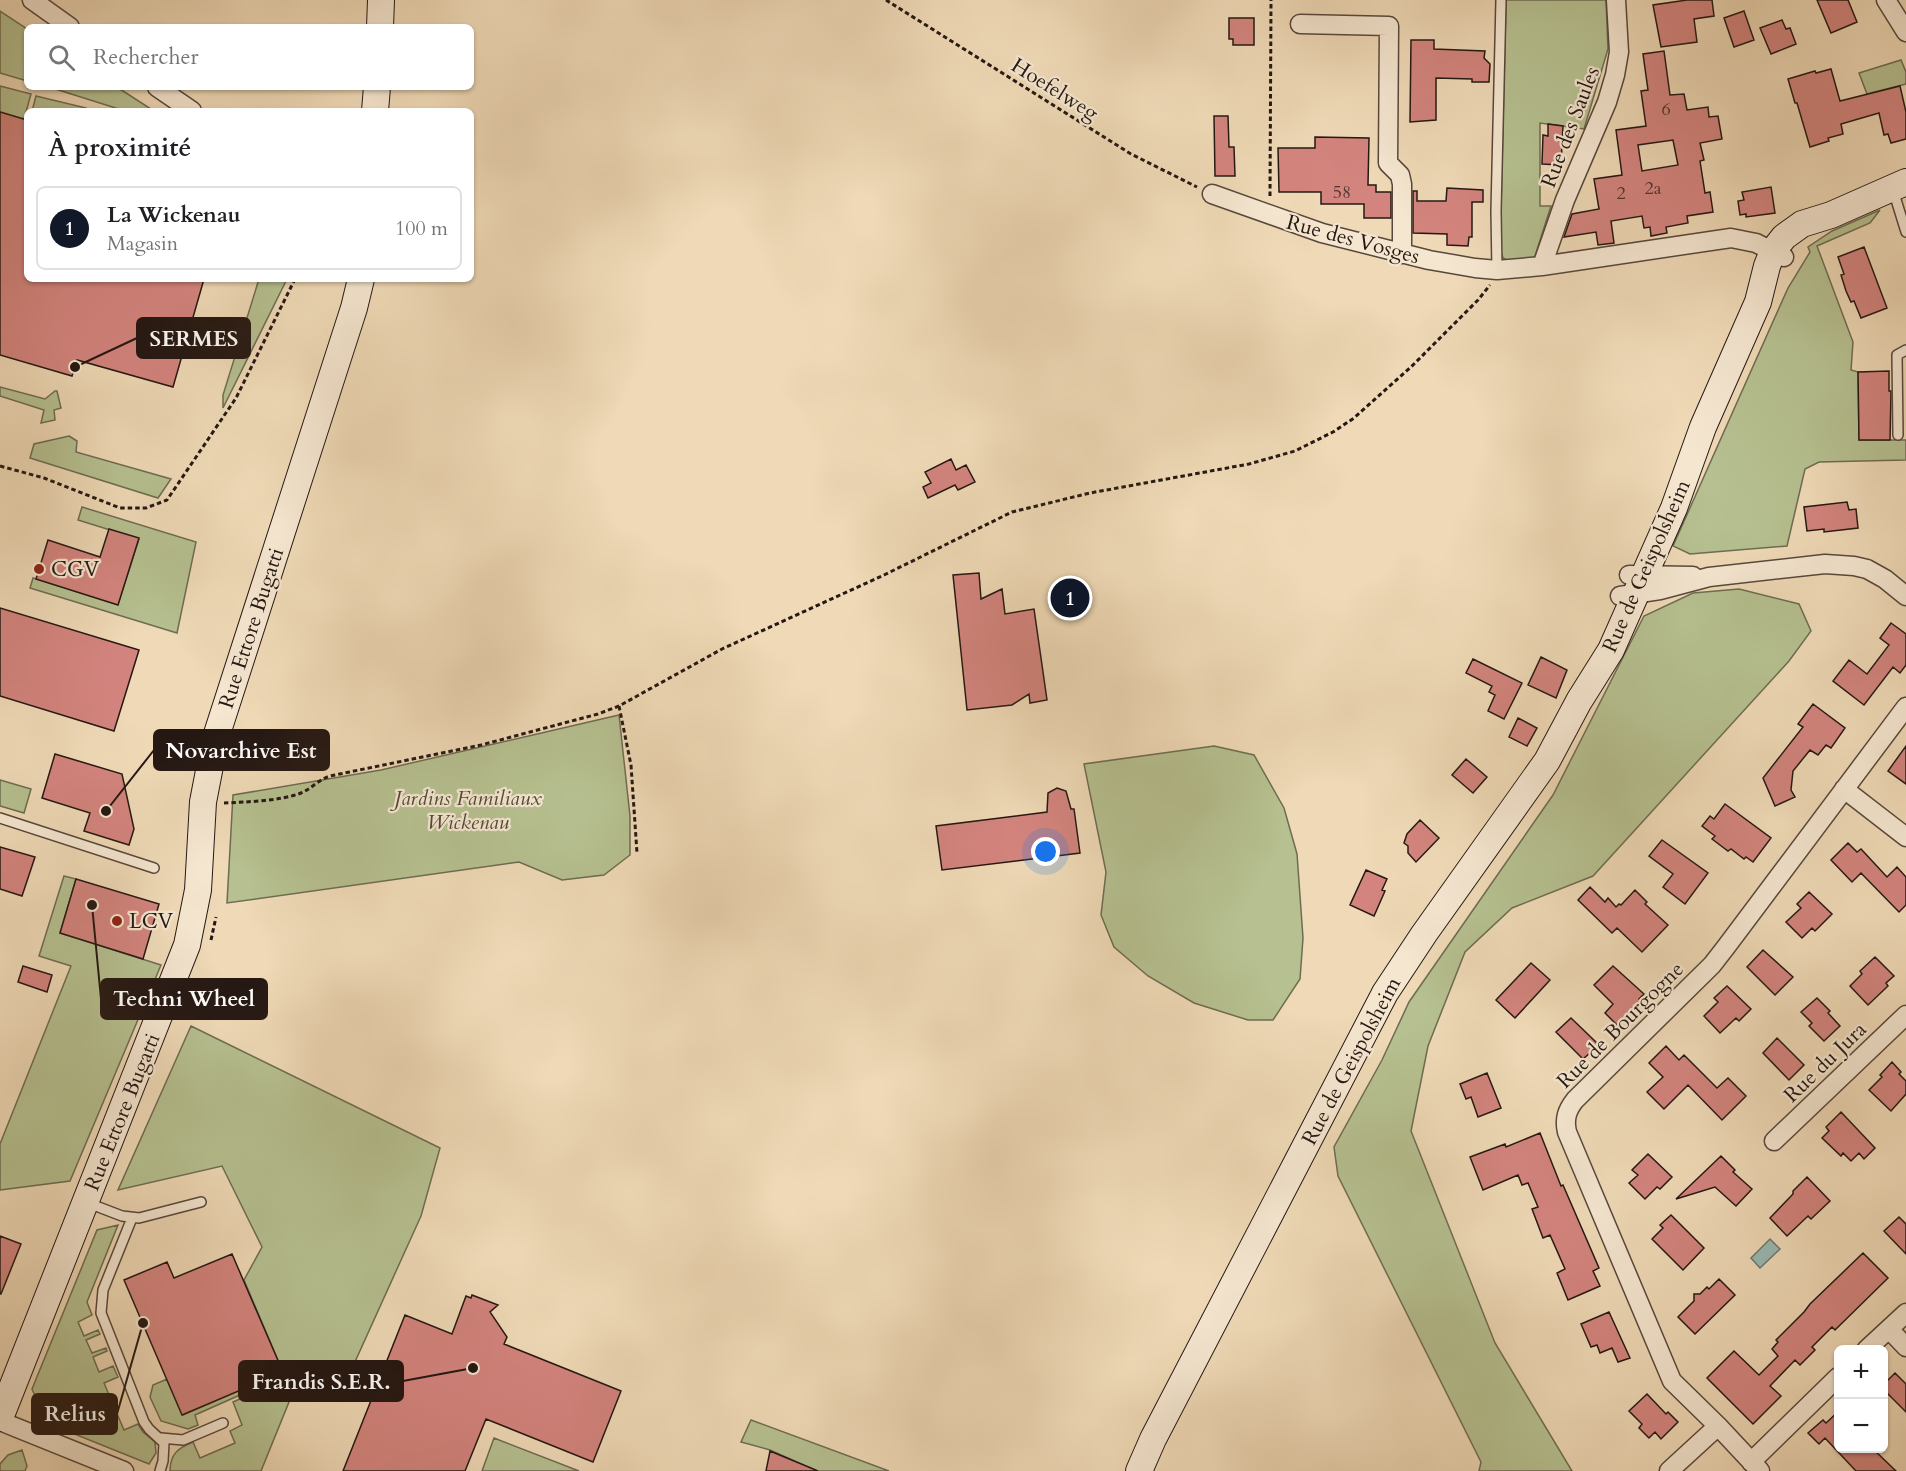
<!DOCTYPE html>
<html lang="fr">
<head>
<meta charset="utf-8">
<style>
  body { margin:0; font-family:Cardo,serif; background:#f6f6f6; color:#202124 }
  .controls { position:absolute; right:18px; bottom:18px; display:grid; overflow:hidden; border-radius:9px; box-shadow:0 2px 4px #0004 }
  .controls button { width:54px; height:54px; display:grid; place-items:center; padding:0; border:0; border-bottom:2px solid #e0e0e0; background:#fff; color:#202124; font:30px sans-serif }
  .you { position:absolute; left:1046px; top:852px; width:21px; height:21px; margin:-15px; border:4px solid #fff; border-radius:50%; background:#1a73e8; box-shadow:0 0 0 9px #1a73e833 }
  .badge { display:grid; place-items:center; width:39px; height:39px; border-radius:50%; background:#111827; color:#fff; font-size:20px; font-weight:700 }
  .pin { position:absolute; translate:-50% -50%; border:3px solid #fff; box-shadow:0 2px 6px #0006 }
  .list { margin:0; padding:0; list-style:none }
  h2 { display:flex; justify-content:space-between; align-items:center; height:78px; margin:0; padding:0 24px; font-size:26px }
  h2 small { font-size:20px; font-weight:400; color:#757577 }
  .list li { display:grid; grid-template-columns:39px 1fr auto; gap:18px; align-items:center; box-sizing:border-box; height:84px; margin:0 12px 12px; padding:0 12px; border:2px solid #e0e0e0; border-radius:9px }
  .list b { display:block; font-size:22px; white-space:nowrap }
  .list p { margin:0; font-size:20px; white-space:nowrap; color:#757577 }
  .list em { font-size:20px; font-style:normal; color:#757577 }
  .icon { flex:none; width:33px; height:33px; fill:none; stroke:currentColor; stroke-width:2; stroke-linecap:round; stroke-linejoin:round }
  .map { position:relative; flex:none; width:1906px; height:1471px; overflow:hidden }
  .search { position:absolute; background:#fff; box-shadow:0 2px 4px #0004; left:24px; top:24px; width:450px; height:66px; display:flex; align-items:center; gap:15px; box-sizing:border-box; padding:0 21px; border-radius:9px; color:#757577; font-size:22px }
  .panel { position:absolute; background:#fff; box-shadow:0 2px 4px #0004; left:24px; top:108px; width:450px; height:174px; border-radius:9px }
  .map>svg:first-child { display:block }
  .green { fill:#b6c090; stroke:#6e6c52; stroke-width:1.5 }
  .water { fill:#9ab9b2; stroke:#6b7972; stroke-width:1.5 }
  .building { fill:#d3847e; stroke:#251813; stroke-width:1.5; fill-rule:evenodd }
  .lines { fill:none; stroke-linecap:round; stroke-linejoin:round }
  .service-casing { stroke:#58483c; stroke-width:12 }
  .minor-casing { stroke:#58483c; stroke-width:21 }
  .secondary-casing { stroke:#251813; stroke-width:28 }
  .path { stroke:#251813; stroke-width:3; stroke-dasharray:4.5 3; stroke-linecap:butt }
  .service { stroke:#f5e6d0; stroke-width:9 }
  .minor { stroke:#f5e6d0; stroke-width:18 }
  .secondary { stroke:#f5e6d0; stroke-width:26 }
  .poi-dot { fill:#8f2418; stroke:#f5e6d0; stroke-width:2 }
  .labels { text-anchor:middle; stroke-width:4.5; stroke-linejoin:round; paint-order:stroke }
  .number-label { font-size:18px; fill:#50332e }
  .street-label { font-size:21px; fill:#251813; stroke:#f5e6d0 }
  .poi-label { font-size:21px; fill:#251813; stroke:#f5e6d0; text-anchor:start }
  .park-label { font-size:21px; font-style:italic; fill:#504a38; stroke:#f5e6d0 }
  .leader { fill:none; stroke:#251813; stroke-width:2 }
  .callout-dot { fill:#251813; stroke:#f5e6d0; stroke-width:2 }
  .callout { fill:#251813; stroke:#251813; stroke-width:2 }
  .callout-label { font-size:22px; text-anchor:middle; font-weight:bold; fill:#fff }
</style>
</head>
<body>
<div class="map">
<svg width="1906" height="1471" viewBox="0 0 1906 1471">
  <rect width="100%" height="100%" fill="#efd9b6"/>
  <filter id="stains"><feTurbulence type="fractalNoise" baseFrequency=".00333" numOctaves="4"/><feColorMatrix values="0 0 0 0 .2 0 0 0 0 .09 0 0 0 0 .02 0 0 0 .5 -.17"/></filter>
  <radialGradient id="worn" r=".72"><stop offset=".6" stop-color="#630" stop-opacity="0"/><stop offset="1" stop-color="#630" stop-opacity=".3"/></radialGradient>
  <!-- green -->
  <path class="green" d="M1506,0H1606L1608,49L1584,129L1540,123V206H1551L1535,256L1532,259L1507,260L1503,258L1500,248Z
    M0,11L27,29V81L0,73Z
    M1901,60L1906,72V84L1867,94L1859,73Z
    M0,86L31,94L24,119L0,112Z
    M49,87H117L154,111H125Z
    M36,96L86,108L85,111H32Z
    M1880,210L1870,223L1817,246L1853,342L1851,370L1858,372L1859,440H1906V460L1819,462L1805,469L1787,546L1690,554L1673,546L1788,288L1810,252L1808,247L1832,231Z
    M259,279H287L223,408V395Z
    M0,387L45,399L55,391H57L61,408L54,410L55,420L41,423L44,410L0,396Z
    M69,436L77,441L76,452L171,479L158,498L30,458L34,444Z
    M82,507L196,542L177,633L30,588L33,578L118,604L139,539L78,520Z
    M1739,589L1799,604L1811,631L1789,661L1593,876L1512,908L1465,952L1428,1046L1411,1131L1495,1343L1572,1471H1479L1481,1462L1338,1176L1334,1147L1382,1060L1409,1002L1553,795L1644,616L1693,593Z
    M619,715L630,816V855L604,875L562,880L519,862L227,903L233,795L381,770Z
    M1214,746L1254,755L1284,808L1297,854L1303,938L1300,979L1273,1020H1248L1194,1003L1148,976L1114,947L1101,915L1106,872L1084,764Z
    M0,780L31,789L24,813L0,806Z
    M64,876L76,879L60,933L161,965L70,1181L0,1190V1144L71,966L39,956Z
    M191,1026L440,1148L421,1216L349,1375L317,1379L300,1375L261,1471H170C170,1454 178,1448 193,1442L200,1458L235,1443L230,1431L242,1425L233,1402L265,1388L262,1381L283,1372L244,1280L262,1247L222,1166L118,1190Z
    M118,1225L87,1302L92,1315L78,1322L84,1336L98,1330L100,1334L86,1340L92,1353L106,1348L107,1351L93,1357L99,1372L113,1366L118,1377L104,1383L124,1430L138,1424L143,1432L155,1442L156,1453L149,1464L47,1423L32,1389L97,1230Z
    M167,1379L183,1415L257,1383L258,1387L195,1415L198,1425L188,1429L161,1421L150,1397L153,1385Z
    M751,1420L889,1471H817L770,1450L741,1442Z
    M494,1438L579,1471H482Z
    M22,1450L27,1466L25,1471H0V1464L8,1455Z"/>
  <!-- water -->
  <path class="water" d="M1770,1239L1780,1249L1760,1268L1751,1258Z"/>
  <!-- building -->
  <path class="building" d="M1687,0H1712L1714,16L1694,19L1697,42L1661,47L1653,5Z
    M1817,0H1848L1857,22L1831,33Z
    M1744,11L1754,40L1734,47L1724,18Z
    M1229,18H1254V45H1233V39H1229Z
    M1782,20L1786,29L1790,28L1796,44L1771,54L1760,28Z
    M1411,40H1434V49L1485,51L1484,58L1490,64L1489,82H1472V79L1436,78V120L1410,122Z
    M1664,51L1670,95L1684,94L1687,110L1708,107L1709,117L1718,116L1722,139L1700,143L1704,160L1700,161L1705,193L1710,192L1713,212L1687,216L1688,223L1666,227L1667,233L1651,236L1650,227L1644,228L1642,216L1611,221L1614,243L1598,245L1596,232L1564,237L1572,214L1599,209L1594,179L1622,175L1616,130L1646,126L1641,91L1648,90L1643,54ZM1673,140L1678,165L1642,171L1638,145Z
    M1831,69L1840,101L1900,86L1906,112V139L1891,143L1888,134L1884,135L1879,113L1841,124L1843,134L1828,138L1829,141L1810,147L1797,103H1795L1788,79L1815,71L1816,73Z
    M0,112L27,120V279H204L173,387L77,360L72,376L0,355Z
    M1214,116H1228L1229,147H1234L1235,176H1215Z
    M1548,124L1563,126L1561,165L1542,164L1543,135L1548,136Z
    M1315,137L1369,138L1368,185H1376V192H1391V218H1364V204H1321V192H1279L1278,148H1315Z
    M1771,187L1775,213L1746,217V214L1740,215L1738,201L1744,200L1742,192Z
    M1447,188L1483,190V202H1472V237H1469L1468,246L1447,245V234L1413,233V191H1417V201H1446Z
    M1864,247L1887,308L1861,318L1854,301L1851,302L1846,291L1841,275L1844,274L1838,257Z
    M1889,371V391H1891L1890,440H1859L1858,372Z
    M951,459L956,470L966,465L975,482L958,490L955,485L928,498L923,487L931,483L925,472Z
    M1847,502L1849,510L1856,509L1858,528L1824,532V529L1807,531L1804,507Z
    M109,529L139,538L118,605L36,579L48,540L100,557Z
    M979,573L981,599L1002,589L1005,614L1034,609L1047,700L1030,703L1029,694L1012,705L967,710L953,575Z
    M0,608L139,650L114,731L0,696Z
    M1891,623L1906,634V665L1900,673L1893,667L1864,705L1833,681L1849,660L1867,674L1889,645L1880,638Z
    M1541,657L1567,670L1556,698L1528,685Z
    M1473,659L1522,683L1504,719L1488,711L1495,695L1489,692L1492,686L1466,673Z
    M1813,704L1845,728L1831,748L1826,745L1818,755L1810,750L1793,771L1791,790L1795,797L1775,806L1763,778L1803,727L1798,724Z
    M1518,718L1537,728L1527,746L1509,737Z
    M1906,746V784L1888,771Z
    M55,754L122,774L134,829L129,845L84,831L90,813L42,798Z
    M1466,759L1487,777L1473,793L1452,775Z
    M1057,788L1066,791L1071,809H1074L1080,853L942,870L936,826L1047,812L1048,793Z
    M1725,804L1771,838L1753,862L1746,857L1744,859L1731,849L1728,851L1712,839L1715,836L1702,826L1710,816L1714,819Z
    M1420,820L1439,838L1416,862L1408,853V846L1404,843L1407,834Z
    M1662,840L1708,873L1685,904L1663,887L1673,874L1649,856Z
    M1848,843L1857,852L1861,849L1887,877L1897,867L1906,877V905L1899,912L1861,873L1852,882L1831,860Z
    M0,847L35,857L22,896L0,889Z
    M1366,870L1387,879L1382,890L1385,891L1374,916L1350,905Z
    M76,879L159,904L143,959L60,933Z
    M1590,887L1605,902L1608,898L1616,907L1619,904L1621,905L1635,890L1647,902L1645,904L1668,925L1642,952L1617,928L1612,933L1578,900Z
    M1809,892L1832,914L1815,931L1812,928L1802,938L1786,922L1801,908L1797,904Z
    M1763,950L1793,977L1775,995L1747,967Z
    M1875,957L1894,976L1886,983L1888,986L1868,1005L1850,986L1862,974L1860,971Z
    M1531,963L1550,980L1515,1018L1496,1000Z
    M23,966L52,975L47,992L18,982Z
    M1613,966L1644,994L1639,999L1642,1002L1618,1026L1605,1013L1613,1004L1594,985Z
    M1727,986L1751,1009L1739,1021L1736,1018L1720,1033L1704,1016L1718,1002L1714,998Z
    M1817,998L1830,1011L1828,1013L1840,1026L1824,1041L1809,1026L1812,1023L1801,1012Z
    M1571,1018L1599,1045L1583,1059L1556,1032Z
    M1777,1038L1804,1065L1789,1080L1763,1053Z
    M1666,1046L1679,1060L1684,1055L1717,1088L1728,1078L1746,1096L1722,1120L1688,1085L1664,1109L1647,1092L1663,1077L1649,1063Z
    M1892,1062L1901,1072L1899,1074L1906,1081V1094L1891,1111L1869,1090L1882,1077L1880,1075Z
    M1487,1073L1501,1108L1478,1117L1471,1097L1466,1099L1460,1084Z
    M1841,1112L1875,1148L1864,1159L1859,1153L1851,1161L1843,1153L1841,1156L1822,1138L1829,1131L1826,1127Z
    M1540,1133L1561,1186L1563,1185L1599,1268L1593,1271L1600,1286L1568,1300L1557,1273L1565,1269L1550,1235L1543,1238L1532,1209L1538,1207L1528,1183L1522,1185L1518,1175L1483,1190L1470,1157L1505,1144L1506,1147Z
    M1648,1154L1672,1177L1660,1189L1657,1187L1645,1199L1629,1183L1638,1175L1632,1170Z
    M1721,1156L1735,1170L1733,1172L1752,1189L1736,1206L1715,1187L1676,1199Z
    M1807,1177L1830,1201L1811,1219L1808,1216L1787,1236L1770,1218L1793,1194V1191Z
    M1671,1215L1704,1248L1683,1270L1652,1239L1663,1228L1660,1225Z
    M1899,1217L1906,1224V1254L1884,1231Z
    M0,1236L21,1244L1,1294H0Z
    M1863,1253L1888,1278L1835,1330L1832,1327L1812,1347L1815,1350L1800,1365L1795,1360L1770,1386L1781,1396L1753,1424L1707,1378L1734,1351L1759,1375L1778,1356L1772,1349L1778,1342L1776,1340L1804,1312L1810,1304Z
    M232,1254L283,1372L182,1415L124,1280L167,1262L174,1278Z
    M1719,1279L1735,1295L1695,1334L1678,1317L1694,1301V1294H1700L1707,1287L1709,1289Z
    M472,1295L498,1305L490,1312L507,1337L504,1344L621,1391L593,1462L486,1419L465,1471H343L405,1315L452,1334L466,1296L471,1298Z
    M1609,1312L1630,1358L1618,1362L1612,1348L1600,1353L1597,1345L1591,1347L1581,1324Z
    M1895,1373L1906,1384V1412L1884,1390V1384Z
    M1647,1394L1666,1414L1668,1412L1678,1422L1661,1439L1655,1432L1649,1438L1639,1428L1642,1424L1629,1411Z
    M1839,1411V1449H1873L1896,1471H1856L1825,1438L1819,1444L1808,1433L1823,1420L1826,1423Z
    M770,1451L818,1471H766Z"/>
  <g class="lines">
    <!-- service casing -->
    <g class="service-casing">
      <path id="service" d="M1893,190L1906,232
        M1497,270L1496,211L1501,0
        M1898,435L1897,355L1906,350
        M0,818L154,868
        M88,1203L122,1216L139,1218L201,1202
        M132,1218L103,1290L101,1313L144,1422L149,1429L164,1443L163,1461L160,1471
        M161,1438L183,1440L223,1423"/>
    </g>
    <!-- minor casing -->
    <g class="minor-casing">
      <path id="minor" d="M32,0L70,27
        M1886,0L1906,32
        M1300,24L1389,26L1388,163L1400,175L1402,184V254
        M157,87L192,111
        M1212,194L1322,233L1429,260L1475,268L1497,270L1542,266L1731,238L1756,243L1784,257
        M1542,266L1565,200L1607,102L1615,75L1619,52L1616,0
        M1629,575L1693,576
        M1620,596L1660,590L1709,577L1825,564L1854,566L1867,569L1885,579L1906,596
        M1844,789L1906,837
        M1774,1141L1906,1015
        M1889,1329L1906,1347
        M1866,1350L1906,1313
        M0,1421L124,1471
        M1751,1462L1838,1377
        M1669,1471L1718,1426
        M1760,1471L1718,1426L1672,1381L1567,1132C1564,1119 1567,1110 1575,1100L1712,965L1726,947L1906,707"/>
    </g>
    <!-- secondary casing -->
    <g class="secondary-casing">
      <path id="secondary" d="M380,27L381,0
        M375,111L377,87
        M0,1418L187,945L198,890L203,802L215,740L354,308L361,279
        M1139,1471L1153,1439L1385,993L1424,934L1547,761L1579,701L1611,650L1674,508L1703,427L1758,302L1767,266L1773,251L1784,237L1802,224L1831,215L1906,182"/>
    </g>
    <!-- path -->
    <path class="path" d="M886,0L1131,154L1197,187
      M1270,196L1271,0
      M0,466L44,478L120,508H146L167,500L236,398L295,279
      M619,706L631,765L637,853
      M224,803C245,802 281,801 301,793C311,789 318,780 330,776L481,745L598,714L619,706L722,649L884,575L1012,512L1090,493L1249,464L1295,451L1333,432L1354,418L1411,367L1478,300L1490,285
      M211,940L216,917"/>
    <!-- service -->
    <use href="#service" class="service"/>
    <!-- minor -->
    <use href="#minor" class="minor"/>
    <!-- secondary -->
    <use href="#secondary" class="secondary"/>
  </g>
  <!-- markers -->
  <g class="poi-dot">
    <circle cx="39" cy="569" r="6"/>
    <circle cx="117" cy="921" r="6"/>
  </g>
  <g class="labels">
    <!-- number labels -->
    <g class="number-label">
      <text x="1666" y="115">6</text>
      <text x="1653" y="194">2a</text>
      <text x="1342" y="198">58</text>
      <text x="1621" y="199">2</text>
    </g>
    <!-- street labels -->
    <g class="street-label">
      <text transform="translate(1055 89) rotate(32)" y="7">Hoefelweg</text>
      <text transform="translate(1570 127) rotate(-69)" y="7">Rue des Saules</text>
      <text transform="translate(1353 239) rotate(15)" y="7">Rue des Vosges</text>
      <text transform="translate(1646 566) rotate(-66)" y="7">Rue de Geispolsheim</text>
      <text transform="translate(251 628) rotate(-72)" y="7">Rue Ettore Bugatti</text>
      <text transform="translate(1620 1025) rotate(-45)" y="7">Rue de Bourgogne</text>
      <text transform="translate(1351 1061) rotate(-62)" y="7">Rue de Geispolsheim</text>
      <text transform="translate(1825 1062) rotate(-44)" y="7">Rue du Jura</text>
      <text transform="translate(122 1112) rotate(-68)" y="7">Rue Ettore Bugatti</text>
    </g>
    <!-- poi labels -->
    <g class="poi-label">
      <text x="51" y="576">CGV</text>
      <text x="129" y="928">LCV</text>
    </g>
    <!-- park labels -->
    <g class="park-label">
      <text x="468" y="805">Jardins Familiaux<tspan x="468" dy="24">Wickenau</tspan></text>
    </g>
  </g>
  <!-- callouts -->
  <path class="leader" d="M75 367L137 338M106 811L154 750M92 905L101 999M473 1368L403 1381M143 1323L117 1414"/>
  <g class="callout-dot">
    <circle cx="75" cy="367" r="6"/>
    <circle cx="106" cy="811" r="6"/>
    <circle cx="92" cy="905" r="6"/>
    <circle cx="473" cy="1368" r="6"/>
    <circle cx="143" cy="1323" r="6"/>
  </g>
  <g class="callout">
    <rect x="137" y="318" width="113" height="40" rx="6"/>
    <rect x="154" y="730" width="175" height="40" rx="6"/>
    <rect x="101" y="979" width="166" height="40" rx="6"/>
    <rect x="239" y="1361" width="164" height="40" rx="6"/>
    <rect x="32" y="1394" width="85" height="40" rx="6"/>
  </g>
  <g class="callout-label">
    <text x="194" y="346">SERMES</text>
    <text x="241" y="758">Novarchive Est</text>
    <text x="184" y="1006">Techni Wheel</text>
    <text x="321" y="1389">Frandis S.E.R.</text>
    <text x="75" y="1421">Relius</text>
  </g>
  <rect width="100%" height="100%" filter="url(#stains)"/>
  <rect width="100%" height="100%" fill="url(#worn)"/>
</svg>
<div class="controls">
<button>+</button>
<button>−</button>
</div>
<div class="you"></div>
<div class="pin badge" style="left:1070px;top:598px">1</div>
<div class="search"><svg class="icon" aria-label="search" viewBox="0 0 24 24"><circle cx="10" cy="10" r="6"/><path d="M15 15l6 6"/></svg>Rechercher</div>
<section class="panel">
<h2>À proximité<small></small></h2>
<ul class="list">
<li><span class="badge">1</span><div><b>La Wickenau</b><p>Magasin</p></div><em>100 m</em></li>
</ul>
</section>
</div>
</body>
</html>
